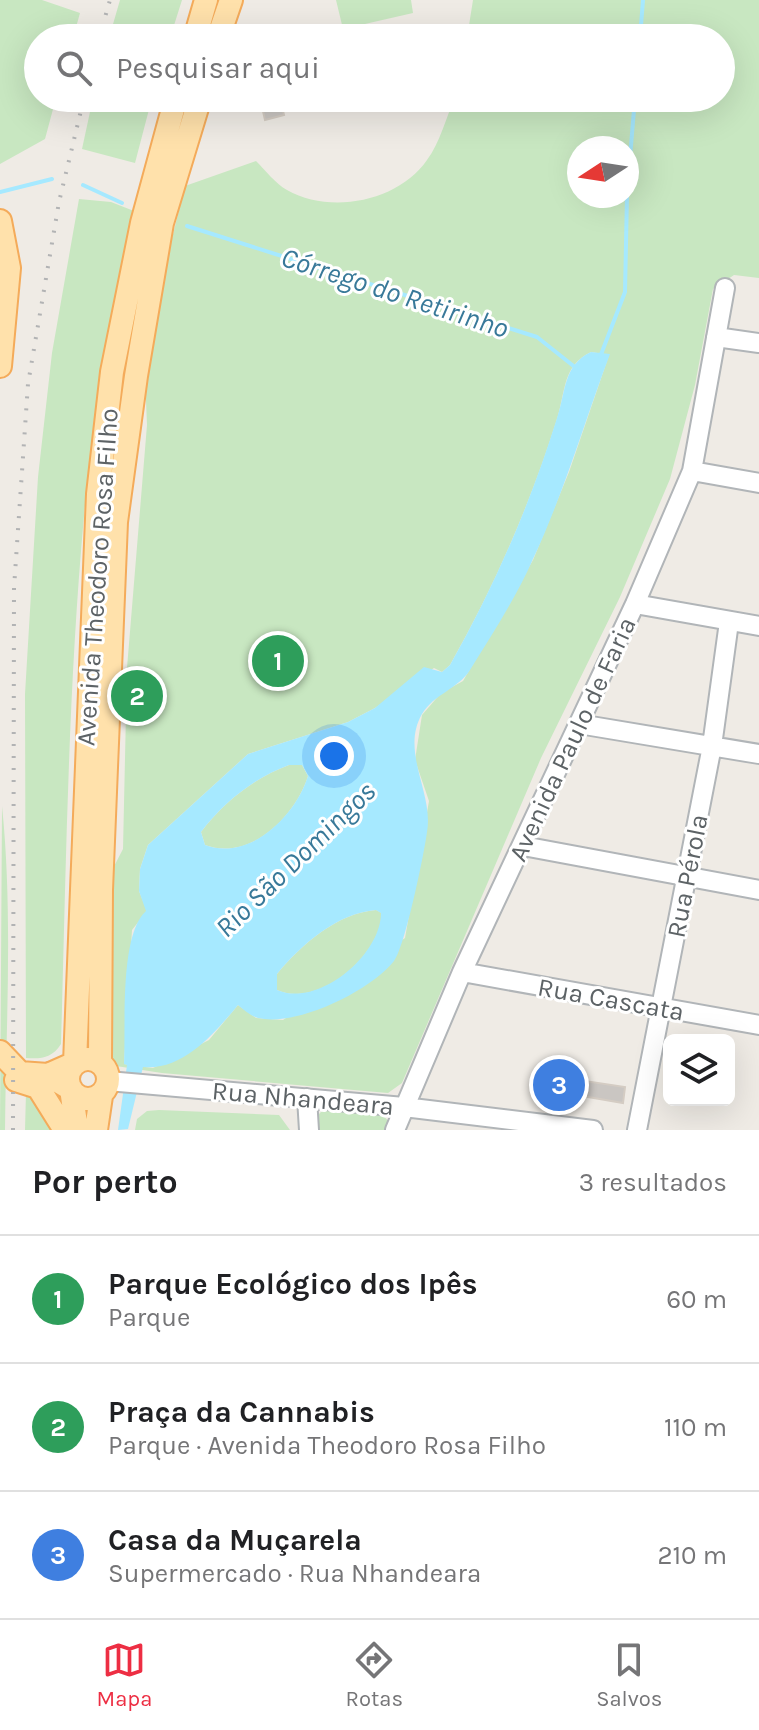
<!DOCTYPE html>
<html lang="pt">
<head>
<meta charset="utf-8">
<style>
  body { margin:0; font-family:Karla,sans-serif; background:#f6f6f6; color:#202124 }
  .controls { position:absolute; right:24px; bottom:24px; display:grid; overflow:hidden; border-radius:12px; box-shadow:0 8px 32px #0002 }
  .controls button { width:72px; height:72px; display:grid; place-items:center; padding:0; border:0; border-bottom:2px solid #e0e0e0; background:#fff; color:#202124; font:40px sans-serif }
  .compass { position:absolute; left:567px; top:136px; width:72px; height:72px; border-radius:50%; background:#fff; box-shadow:0 8px 32px #0002; rotate:258deg }
  .you { position:absolute; left:334px; top:756px; width:28px; height:28px; margin:-20px; border:6px solid #fff; border-radius:50%; background:#1a73e8; box-shadow:0 0 0 12px #1a73e833 }
  .badge { display:grid; place-items:center; width:52px; height:52px; border-radius:50%; background:#ed2e43; color:#fff; font-size:26px; font-weight:700 }
  .pin { position:absolute; translate:-50% -50%; border:4px solid #fff; box-shadow:0 2px 8px #0006 }
  .list { margin:0; padding:0; list-style:none }
  h2 { display:flex; justify-content:space-between; align-items:center; height:104px; margin:0; padding:0 32px; font-size:34px }
  h2 small { font-size:26px; font-weight:400; color:#757577 }
  .list li { display:grid; grid-template-columns:52px 1fr auto; gap:24px; align-items:center; box-sizing:border-box; height:128px; padding:0 32px; border-top:2px solid #e0e0e0 }
  .list b { display:block; font-size:30px; white-space:nowrap }
  .list p { margin:0; font-size:26px; white-space:nowrap; color:#757577 }
  .list em { font-size:26px; font-style:normal; color:#757577 }
  .icon { flex:none; width:44px; height:44px; fill:none; stroke:currentColor; stroke-width:2; stroke-linecap:round; stroke-linejoin:round }
  .map { position:relative; flex:none; width:759px; height:1130px; overflow:hidden }
  .search { position:absolute; background:#fff; box-shadow:0 8px 32px #0002; left:24px; right:24px; top:24px; height:88px; display:flex; align-items:center; gap:20px; box-sizing:border-box; padding:0 28px; border-radius:44px; color:#757577; font-size:30px }
  .sheet { height:488px; background:#fff }
  nav { display:flex; justify-content:space-around; align-items:center; box-sizing:border-box; height:112px; border-top:2px solid #e0e0e0; background:#fff; font-size:22px; color:#757577 }
  nav a { display:grid; justify-items:center; gap:4px }
  nav .on { color:#ed2e43 }
  .map>svg:first-child { display:block }
  .green { fill:#c8e7c1; fill-rule:evenodd }
  .water { fill:#a6e9ff; fill-rule:evenodd }
  .lines { fill:none; stroke-linecap:round; stroke-linejoin:round }
  .stream { stroke:#a6e9ff; stroke-width:4 }
  .building { fill:#cac6c2; stroke:#d4ccc3; stroke-width:2 }
  .minor-casing { stroke:#b1b5b8; stroke-width:22 }
  .major-casing { stroke:#f4ab5a; stroke-width:26 }
  .minor { stroke:#fff; stroke-width:18 }
  .major { stroke:#ffe1ab; stroke-width:22 }
  .rail { stroke:#b2b3b4; stroke-width:4; stroke-dasharray:2 10; stroke-linecap:butt }
  .labels { text-anchor:middle; stroke-width:6; stroke-linejoin:round; paint-order:stroke }
  .street-label { font-size:26px; fill:#5d6366; stroke:#fff }
  .water-label { font-size:28px; font-style:italic; fill:#387999; stroke:#fff }
</style>
</head>
<body>
<div class="map">
<svg width="759" height="1130" viewBox="0 0 759 1130">
  <rect width="100%" height="100%" fill="#efebe5"/>
  <!-- green -->
  <path class="green" d="M0,0H42L80,13L73,38H38V98H56L45,139L0,164Z
    M120,0H182L170,38H109Z
    M336,0H411L413,13L343,29Z
    M473,0H759V278L734,275L713,289L695,385L670,479L620,597L541,758L402,1083L388,1093L162,1073L116,1066L108,1051L109,876L123,849L127,668L147,425L145,377L154,311L185,186L256,161C265,170 276,184 287,190C331,215 399,201 427,160C440,143 446,117 455,98H721V38H467ZM579,148H627V196H579ZM591,352L609,355L569,472L533,560L463,681L441,693L422,715L415,760L429,801L405,938L283,1020L256,1018L238,1005L209,1040L153,1068L124,1064L132,930L147,911L139,891L140,869L148,845L248,754L348,722L375,708L434,668L442,672L450,665C494,587 530,505 557,419C566,391 562,366 591,352Z
    M93,98H152L135,163L82,149Z
    M79,199L111,202L134,211C114,312 93,413 84,516C68,692 66,868 61,1044C52,1058 42,1059 26,1058L25,694L38,477L52,353Z
    M289,765H302L308,776C296,815 251,862 205,845L201,832C224,802 254,778 289,765Z
    M2,806C13,913 6,1023 5,1130H0Z
    M376,910L382,913C381,955 319,1009 277,990V974C301,945 337,913 376,910Z
    M26,1092L37,1095L57,1130H25Z
    M324,1109L381,1113L390,1123L387,1130H318L316,1117Z
    M159,1110L279,1115L290,1130H135L137,1119L147,1111Z"/>
  <!-- water -->
  <path class="water" d="M591,352L610,354C584,423 564,493 533,559C516,598 492,634 470,670C458,689 434,694 422,714C400,752 434,793 427,832C424,855 405,947 394,961C370,991 297,1027 258,1018C251,1016 244,1010 238,1005C215,1033 183,1071 143,1067L128,1129L118,1130L127,1065L124,1064C126,1027 119,935 146,911L139,891L140,869L148,845L248,754L348,722L375,708L424,667L442,672L450,665C494,587 530,505 557,418C566,392 563,365 591,352ZM289,765H302L308,776C296,815 250,862 205,845L201,832C224,802 254,778 289,765ZM376,910L381,913C381,955 318,1008 277,990V974C301,945 337,913 376,910Z"/>
  <g class="lines">
    <!-- stream -->
    <path class="stream" d="M640,38L643,0
      M83,185L122,203
      M0,192L52,179
      M627,193L635,98
      M187,226L537,337L576,368
      M600,357L625,292L627,196"/>
  </g>
  <!-- building -->
  <path class="building" d="M260,98H280L284,115L265,120Z
    M557,1058L575,1061L572,1075L578,1076V1080L625,1087L623,1103L565,1093L563,1102L550,1099Z"/>
  <g class="lines">
    <!-- minor casing -->
    <g class="minor-casing">
      <path id="minor" d="M716,337L759,343
        M692,471L759,483
        M635,604L759,626
        M579,724L759,754
        M523,846L759,890
        M462,972L759,1025
        M108,1081L404,1107L593,1130
        M307,1098L309,1130
        M395,1130L462,972L635,604L692,471L725,288
        M637,1130L712,746L729,622"/>
    </g>
    <!-- major casing -->
    <g class="major-casing">
      <path id="major" d="M195,38L206,0
        M218,38L231,0
        M0,221L9,268L0,366
        M0,1052L20,1073L48,1075L71,1089L77,1130
        M68 1079a20 20 0 1 1 40 0a20 20 0 1 1-40 0Z
        M100,1063L101,890L116,522L136,376L162,223L200,98
        M48,1075L75,1063L98,494L112,372L142,223L176,98
        M16,1080L38,1087L65,1130
        M96,1130L101,1096"/>
    </g>
    <!-- minor -->
    <use href="#minor" class="minor"/>
    <!-- major -->
    <use href="#major" class="major"/>
    <!-- rail -->
    <path class="rail" d="M99,38L110,0
      M13,1130L14,588L28,384L59,202L84,98"/>
  </g>
  <g class="labels">
    <!-- street labels -->
    <g class="street-label">
      <text transform="translate(97 577) rotate(-86)" y="9">Avenida Theodoro Rosa Filho</text>
      <text transform="translate(572 739) rotate(-65)" y="9">Avenida Paulo de Faria</text>
      <text transform="translate(687 876) rotate(-79)" y="9">Rua Pérola</text>
      <text transform="translate(611 999) rotate(10)" y="9">Rua Cascata</text>
      <text transform="translate(303 1098) rotate(5)" y="9">Rua Nhandeara</text>
    </g>
    <!-- water labels -->
    <g class="water-label">
      <text transform="translate(395 292) rotate(18)" y="10">Córrego do Retirinho</text>
      <text transform="translate(295 859) rotate(-44)" y="10">Rio São Domingos</text>
    </g>
  </g>
</svg>
<div class="controls">
<button><svg class="icon" aria-label="layers" viewBox="0 0 24 24"><path d="M12 4l9 5-9 5-9-5zM3 14l9 5 9-5"/></svg></button>
</div>
<svg class="compass" viewBox="-18 -18 36 36"><path d="M0-13l5 13h-10z" fill="#e53935"/><path d="M0 13l5-13h-10z" fill="#757577"/></svg>
<div class="you"></div>
<div class="pin badge" style="left:278px;top:661px;background:#2e9e5b">1</div>
<div class="pin badge" style="left:137px;top:696px;background:#2e9e5b">2</div>
<div class="pin badge" style="left:559px;top:1085px;background:#3f7fe0">3</div>
<div class="search"><svg class="icon" aria-label="search" viewBox="0 0 24 24"><circle cx="10" cy="10" r="6"/><path d="M15 15l6 6"/></svg>Pesquisar aqui</div>
</div>
<section class="sheet">
<h2>Por perto<small>3 resultados</small></h2>
<ul class="list">
<li><span class="badge" style="background:#2e9e5b">1</span><div><b>Parque Ecológico dos Ipês</b><p>Parque</p></div><em>60 m</em></li>
<li><span class="badge" style="background:#2e9e5b">2</span><div><b>Praça da Cannabis</b><p>Parque · Avenida Theodoro Rosa Filho</p></div><em>110 m</em></li>
<li><span class="badge" style="background:#3f7fe0">3</span><div><b>Casa da Muçarela</b><p>Supermercado · Rua Nhandeara</p></div><em>210 m</em></li>
</ul>
</section>
<nav>
<a class="on"><svg class="icon" aria-label="map" viewBox="0 0 24 24"><path d="M3 6l6-2 6 2 6-2v14l-6 2-6-2-6 2zM9 4v14M15 6v14"/></svg>Mapa</a>
<a><svg class="icon" aria-label="directions" viewBox="0 0 24 24"><path d="M12 3l9 9-9 9-9-9zM9 14v-3h6M13 9l2 2-2 2"/></svg>Rotas</a>
<a><svg class="icon" aria-label="saved" viewBox="0 0 24 24"><path d="M7 4h10v16l-5-4-5 4z"/></svg>Salvos</a>
</nav>
</body>
</html>
